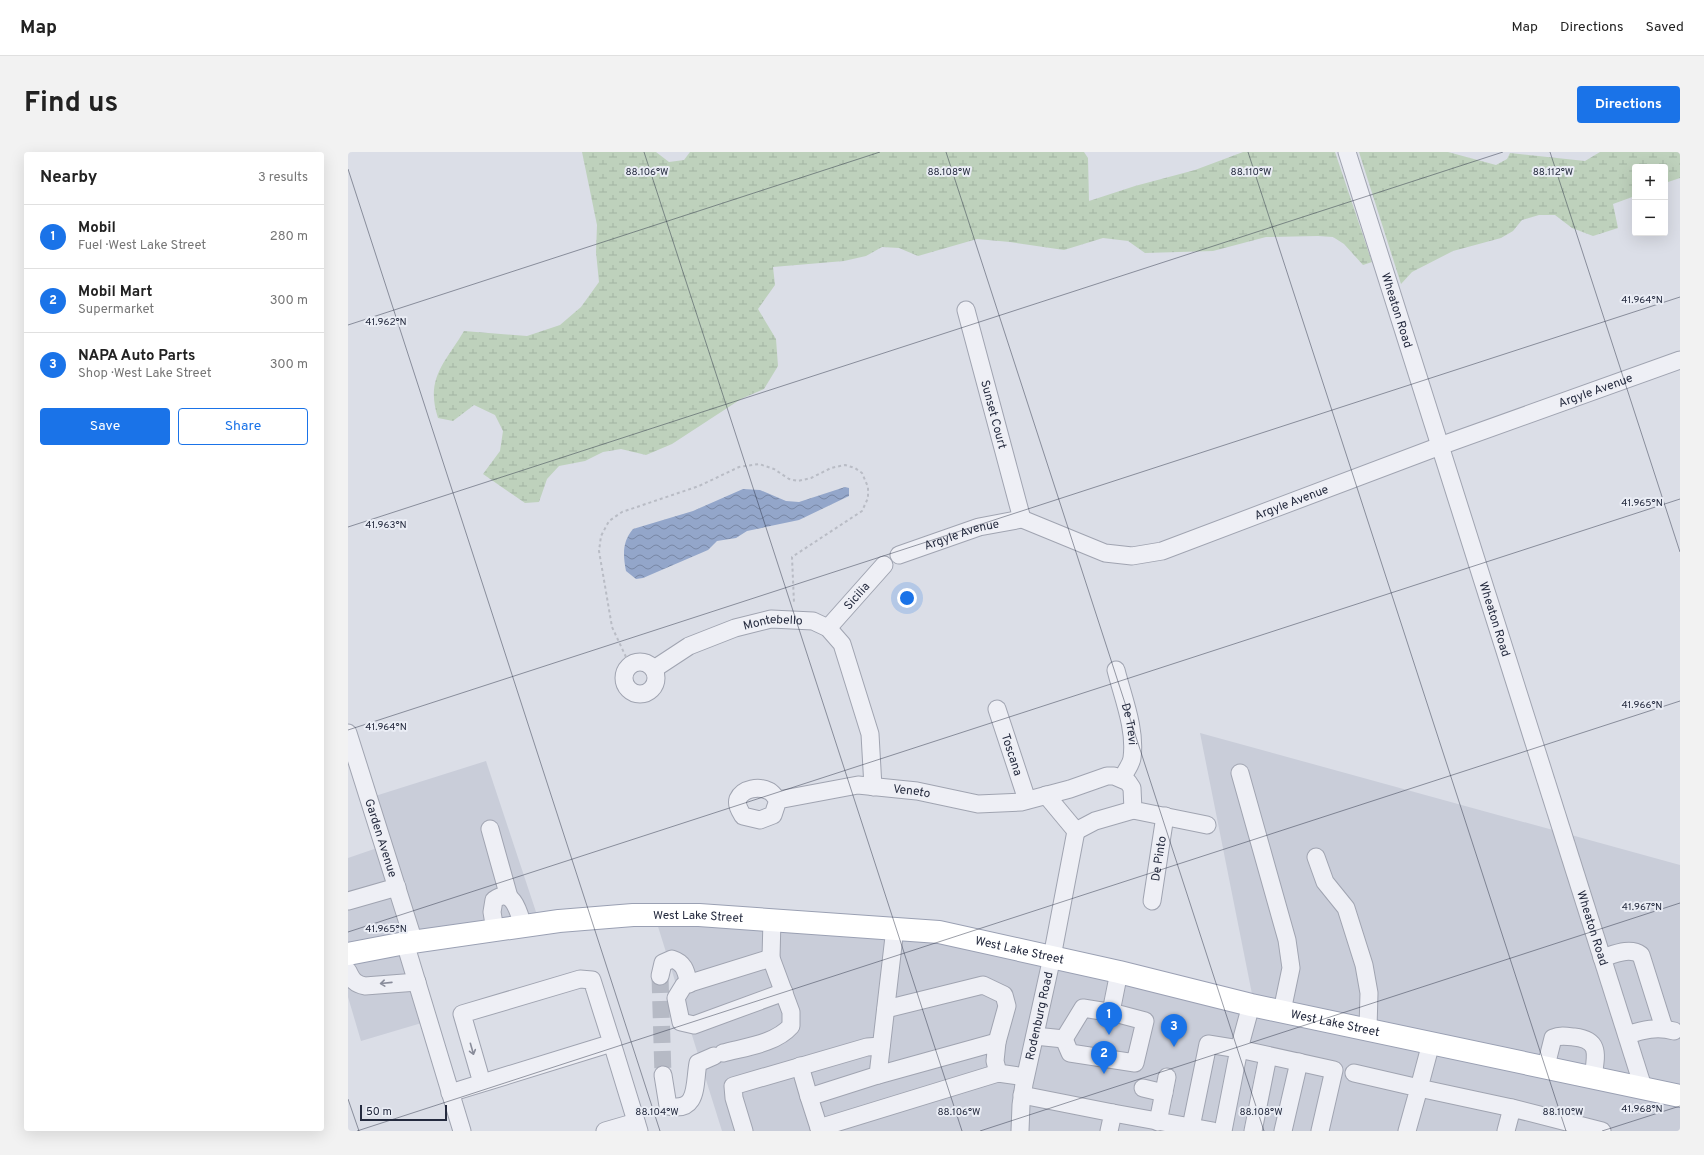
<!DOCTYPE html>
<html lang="en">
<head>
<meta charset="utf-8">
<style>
  body { margin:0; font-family:Overpass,sans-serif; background:#f2f2f2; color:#222 }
  .controls { position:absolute; right:12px; top:12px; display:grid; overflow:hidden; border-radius:4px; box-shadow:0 4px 16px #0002 }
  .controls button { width:36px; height:36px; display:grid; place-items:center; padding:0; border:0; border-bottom:1px solid #e0e0e0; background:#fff; color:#222; font:20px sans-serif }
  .scale { position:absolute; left:12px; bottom:10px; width:87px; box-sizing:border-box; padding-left:4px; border:2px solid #242a3e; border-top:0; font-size:11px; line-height:14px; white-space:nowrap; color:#242a3e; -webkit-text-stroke:3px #eaedf5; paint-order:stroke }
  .you { position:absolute; left:559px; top:446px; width:14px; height:14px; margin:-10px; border:3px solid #fff; border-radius:50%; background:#1a73e8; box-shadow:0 0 0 6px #1a73e833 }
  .badge { display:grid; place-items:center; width:26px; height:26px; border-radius:50%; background:#1a73e8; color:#fff; font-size:13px; font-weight:700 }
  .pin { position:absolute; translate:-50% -33px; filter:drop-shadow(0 1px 2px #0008) }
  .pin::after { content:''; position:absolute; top:21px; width:14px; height:12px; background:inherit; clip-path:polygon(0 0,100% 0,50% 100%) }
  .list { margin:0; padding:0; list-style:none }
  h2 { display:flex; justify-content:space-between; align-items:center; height:52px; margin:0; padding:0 16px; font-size:17px }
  h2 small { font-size:13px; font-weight:400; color:#767676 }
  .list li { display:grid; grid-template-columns:26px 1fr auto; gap:12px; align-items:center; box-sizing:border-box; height:64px; padding:0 16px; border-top:1px solid #e0e0e0 }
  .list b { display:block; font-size:15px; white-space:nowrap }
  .list p { margin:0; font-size:13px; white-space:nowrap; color:#767676 }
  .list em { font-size:13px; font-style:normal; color:#767676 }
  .actions { display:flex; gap:8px; padding:12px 16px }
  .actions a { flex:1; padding:9px 0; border:1px solid #1a73e8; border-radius:4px; text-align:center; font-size:14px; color:#1a73e8 }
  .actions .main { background:#1a73e8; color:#fff }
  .map { position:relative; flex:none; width:1332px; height:979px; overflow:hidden; border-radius:4px }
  header { display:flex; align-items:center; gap:24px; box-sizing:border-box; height:56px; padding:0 20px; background:#fff; border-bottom:1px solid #e0e0e0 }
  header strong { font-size:19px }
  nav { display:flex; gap:22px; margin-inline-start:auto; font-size:14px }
  .intro { display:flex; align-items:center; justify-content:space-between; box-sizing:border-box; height:96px; padding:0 24px }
  h1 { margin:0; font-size:28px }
  .button { padding:10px 18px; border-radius:4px; background:#1a73e8; color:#fff; font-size:14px; font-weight:700 }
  main { display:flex; gap:24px; padding:0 24px }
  aside { flex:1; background:#fff; border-radius:4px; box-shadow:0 4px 16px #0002 }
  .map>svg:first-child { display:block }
  .built { fill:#c9cdd9 }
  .wetland { fill:url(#wetland-marsh) }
  .water { fill:url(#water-waves) }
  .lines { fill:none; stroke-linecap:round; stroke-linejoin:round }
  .minor-tunnel { stroke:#b6bac5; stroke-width:17; stroke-dasharray:17 8; stroke-linecap:butt }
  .minor-casing { stroke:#a0a4b1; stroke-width:19 }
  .major-casing { stroke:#9aa0b3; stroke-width:24 }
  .path { stroke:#b9bcc5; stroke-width:2; stroke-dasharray:3 3; stroke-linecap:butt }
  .minor { stroke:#eeeff5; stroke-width:17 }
  .major { stroke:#fff; stroke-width:22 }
  .oneway { stroke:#898c9a }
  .ticks { fill:none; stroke:#242a3e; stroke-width:1; stroke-opacity:0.45 }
  .labels { text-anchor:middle; stroke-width:4; stroke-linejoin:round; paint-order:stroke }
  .street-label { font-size:12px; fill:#242a3e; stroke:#eaedf5 }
  .ticks-label { font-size:10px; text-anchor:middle; fill:#242a3e; stroke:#eaedf5; stroke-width:4; stroke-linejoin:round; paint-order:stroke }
</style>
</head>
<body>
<header>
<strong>Map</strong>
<nav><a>Map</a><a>Directions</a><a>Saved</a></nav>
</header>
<div class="intro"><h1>Find us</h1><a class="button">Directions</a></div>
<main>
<aside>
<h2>Nearby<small>3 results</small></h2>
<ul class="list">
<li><span class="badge">1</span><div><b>Mobil</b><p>Fuel · West Lake Street</p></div><em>280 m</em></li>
<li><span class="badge">2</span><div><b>Mobil Mart</b><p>Supermarket</p></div><em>300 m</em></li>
<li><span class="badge">3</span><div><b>NAPA Auto Parts</b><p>Shop · West Lake Street</p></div><em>300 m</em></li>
</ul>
<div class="actions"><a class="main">Save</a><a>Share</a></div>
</aside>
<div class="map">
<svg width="1332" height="979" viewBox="0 0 1332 979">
  <defs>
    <pattern id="wetland-marsh" width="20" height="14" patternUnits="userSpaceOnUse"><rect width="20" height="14" fill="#bed1bc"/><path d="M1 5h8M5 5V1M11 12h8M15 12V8" fill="none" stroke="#a3b4a3"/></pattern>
    <pattern id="water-waves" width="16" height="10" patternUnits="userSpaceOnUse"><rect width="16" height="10" fill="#93a6ca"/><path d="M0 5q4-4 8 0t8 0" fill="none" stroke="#7887a5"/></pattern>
  </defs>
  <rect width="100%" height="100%" fill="#dbdee7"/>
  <!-- built -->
  <path class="built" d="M852,581L1332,713V939L905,847Z
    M138,609L191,769L68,786L24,645Z
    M32,695L62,787L0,799V706Z
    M307,765L588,784L698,808L668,979H374Z
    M56,796L77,870L13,889L0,845V806Z
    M707,809L1332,948V979H675Z"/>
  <!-- wetland -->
  <path class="wetland" d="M234,0H308L321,10L336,8L342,0H736L740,6L741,49L787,34L847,18L895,0H987L1024,110L1015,113L996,92L985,85L970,84L918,85L865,99L797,101L780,89L755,86L716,98L662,90L629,87L570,104L551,96L534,95L518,104L496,109L425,115L427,133L410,157L428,187L430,214L416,237L393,247L324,292L298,303L273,297L255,300L237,309L211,314L199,327L191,350L177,351L135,322L152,299L155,279L147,263L126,253L105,269L90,266C77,226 97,211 116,179L179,184L212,173L233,155L251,130L248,100L249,73Z
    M1011,0H1100L1148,13L1159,7L1162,1L1237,9L1252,0H1332V26L1317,31V15H1287V44L1265,52L1270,76L1245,84L1224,76L1207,63H1191L1174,68L1165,79L1153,86L1105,99L1064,120L1053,132Z"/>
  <!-- water -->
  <path class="water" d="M497,335L501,336V344L451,368L399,379L388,386L369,389L360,398L295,426L288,427L278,419C275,403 274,390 285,377L345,359L395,337L412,338L438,349L451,350Z"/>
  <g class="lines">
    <!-- minor-tunnel -->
    <path class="minor-tunnel" d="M312,824L315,923"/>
    <!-- minor casing -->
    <g class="minor-casing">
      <g id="minor">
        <path id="s1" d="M999,0L1295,935"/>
        <path id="s2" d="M618,158L674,367"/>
        <path id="s3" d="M551,403L631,375L674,367L757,401L784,404L814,399L1092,294L1332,208"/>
        <path id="s4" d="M480,476L536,413"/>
        <circle cx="292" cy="526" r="16"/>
        <path id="s5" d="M306,517L341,494L387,476L423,467L465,469L480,476L494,492L522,582L525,635"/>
        <path id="s6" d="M768,518C775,546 788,577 784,606C783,613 777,620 774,626"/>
        <path id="s7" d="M649,557L679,648"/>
        <path id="s8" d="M0,581L66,790"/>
        <path d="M892,621L939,788L943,816L934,859"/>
        <path d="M698,643L728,679"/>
        <path id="s9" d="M430,648L425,663L412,668L395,664C392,659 388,653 390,647C395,636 411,634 421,639C424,640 427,645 430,648L510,633L569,639L630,652L673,650L722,637L759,624H766L780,630L784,636L785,658L859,673"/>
        <path d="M142,677L161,745"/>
        <path d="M728,679L747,669L785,658"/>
        <path d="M968,705L977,730L998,756L1016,813L1021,841L1020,877"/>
        <path d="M0,749L49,735"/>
        <path id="s10" d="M804,749L817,664"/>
        <path d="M147,778L144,760L146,748C165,734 171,761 175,774"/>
        <path d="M57,791L114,979"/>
        <path d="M423,806L336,833L328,846L333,870L346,873L436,840"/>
        <path d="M1254,806C1267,802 1282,795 1293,803L1316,876"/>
        <path d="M0,819C4,828 7,832 17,834L69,830"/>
        <path d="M312,824L315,811L324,807C337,811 338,820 341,832"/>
        <path d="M903,853L891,897L986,918L972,979"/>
        <path d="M538,857L635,833L656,843L659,854L649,890"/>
        <path d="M1279,883C1295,878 1309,874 1326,879"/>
        <path d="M687,884L716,887L722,901L787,911L797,869L763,860L771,820"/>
        <path d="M716,887L735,856L766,861"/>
        <path d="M264,891L291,979"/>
        <path d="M1083,891L1071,936L1164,956"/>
        <path d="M375,901C397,895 427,892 443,874V860L423,806L424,767"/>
        <path d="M452,914L461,945"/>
        <path d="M1198,914L1205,886C1212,883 1218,884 1226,885C1253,888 1248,903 1245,925"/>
        <path d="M1006,921L1071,936L1059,979"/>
        <path d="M315,923L320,954C351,961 346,932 350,911L366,904"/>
        <path d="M530,923L649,890L647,909L650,921"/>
        <path d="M795,936L816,941"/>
        <path d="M102,941L264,891L244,828L232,827L114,862L134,931"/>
        <path d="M674,943L765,961L761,979"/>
        <path d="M765,961L865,979"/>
        <path d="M810,970L819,925"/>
        <path d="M843,975L860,892L891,897L875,979"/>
        <path d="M471,976L461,945L530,923L547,776"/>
        <path d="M257,979L288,970"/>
        <path d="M396,979L386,946L385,934L519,895L533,894"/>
        <path d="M472,979L471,976L650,921L677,925"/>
        <path id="s11" d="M672,979L673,953L676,932L704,805L728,679"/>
        <path d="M905,979L920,904"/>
        <path d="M935,979L951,910"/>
        <path d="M1158,979L1164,956L1254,979"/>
      </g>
    </g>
    <!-- major casing -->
    <g class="major-casing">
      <g id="major">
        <path id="s12" d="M0,802L57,791L211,769L285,763H351L591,780L771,820L903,853L1332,944"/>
      </g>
    </g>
    <!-- path -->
    <path class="path" d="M278,505L264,475L251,399L253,384L261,369L274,360L351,334L391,315L411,312L426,317L441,327L450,329L463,326L483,316L497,313L507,316L514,321L520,335V346L514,359L444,405L446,451"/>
    <!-- minor -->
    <use href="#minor" class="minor"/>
    <!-- major -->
    <use href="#major" class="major"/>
  </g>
  <!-- one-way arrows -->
  <defs><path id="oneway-shaft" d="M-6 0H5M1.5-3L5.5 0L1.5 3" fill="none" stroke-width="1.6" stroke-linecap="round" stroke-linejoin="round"/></defs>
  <g class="oneway">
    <use href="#oneway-shaft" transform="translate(38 831) rotate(174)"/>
    <use href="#oneway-shaft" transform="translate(124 897) rotate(74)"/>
  </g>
  <!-- ticks -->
  <path class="ticks" d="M296,0L614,979M598,0L916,979M900,0L1218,979M1202,0L1332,400M0,17L312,979M0,173L532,0M0,375L1155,0M0,578L1332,145M0,780L1332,347M0,947L11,979M9,979L1332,549M632,979L1332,751M1254,979L1332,954"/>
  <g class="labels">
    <!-- street labels -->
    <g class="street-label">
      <text dy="4" stroke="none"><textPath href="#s1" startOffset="166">Wheaton Road</textPath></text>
      <text dy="4" stroke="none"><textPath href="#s3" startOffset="738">Argyle Avenue</textPath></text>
      <text dy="4" stroke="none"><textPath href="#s2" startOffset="108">Sunset Court</textPath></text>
      <text dy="4" stroke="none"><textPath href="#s3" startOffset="414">Argyle Avenue</textPath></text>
      <text dy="4" stroke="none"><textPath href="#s3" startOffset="66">Argyle Avenue</textPath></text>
      <text dy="4" stroke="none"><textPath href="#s4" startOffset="43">Sicilia</textPath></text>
      <text dy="4" stroke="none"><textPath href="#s1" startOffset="490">Wheaton Road</textPath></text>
      <text dy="4" stroke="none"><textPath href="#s5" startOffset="130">Montebello</textPath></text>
      <text dy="4" stroke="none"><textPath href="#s6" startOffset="56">De Trevi</textPath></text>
      <text dy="4" stroke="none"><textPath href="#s7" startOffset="48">Toscana</textPath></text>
      <text dy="4" stroke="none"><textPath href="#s9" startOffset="249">Veneto</textPath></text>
      <text dy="4" stroke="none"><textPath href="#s8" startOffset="110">Garden Avenue</textPath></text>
      <text dy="4" stroke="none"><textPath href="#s10" startOffset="43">De Pinto</textPath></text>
      <text dy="4" stroke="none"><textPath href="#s12" startOffset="353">West Lake Street</textPath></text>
      <text dy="4" stroke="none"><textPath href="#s1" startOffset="814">Wheaton Road</textPath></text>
      <text dy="4" stroke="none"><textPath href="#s12" startOffset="677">West Lake Street</textPath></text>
      <text dy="4" stroke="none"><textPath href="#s11" startOffset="117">Rodenburg Road</textPath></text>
      <text dy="4" stroke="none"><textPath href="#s12" startOffset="1001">West Lake Street</textPath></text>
    </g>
  </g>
  <g class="ticks-label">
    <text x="299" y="23">88.106°W</text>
    <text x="601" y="23">88.108°W</text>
    <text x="903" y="23">88.110°W</text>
    <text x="1205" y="23">88.112°W</text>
    <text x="1294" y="151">41.964°N</text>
    <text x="38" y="173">41.962°N</text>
    <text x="1294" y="354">41.965°N</text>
    <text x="38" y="376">41.963°N</text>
    <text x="1294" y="556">41.966°N</text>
    <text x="38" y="578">41.964°N</text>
    <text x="1294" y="758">41.967°N</text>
    <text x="38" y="780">41.965°N</text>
    <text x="1294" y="960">41.968°N</text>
    <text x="309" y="963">88.104°W</text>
    <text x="611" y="963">88.106°W</text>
    <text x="913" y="963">88.108°W</text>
    <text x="1215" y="963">88.110°W</text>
  </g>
</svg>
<div class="controls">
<button>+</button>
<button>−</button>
</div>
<div class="scale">50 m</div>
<div class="you"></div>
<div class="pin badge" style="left:761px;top:883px">1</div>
<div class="pin badge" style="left:756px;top:922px">2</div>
<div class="pin badge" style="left:826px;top:895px">3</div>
</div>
</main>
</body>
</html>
